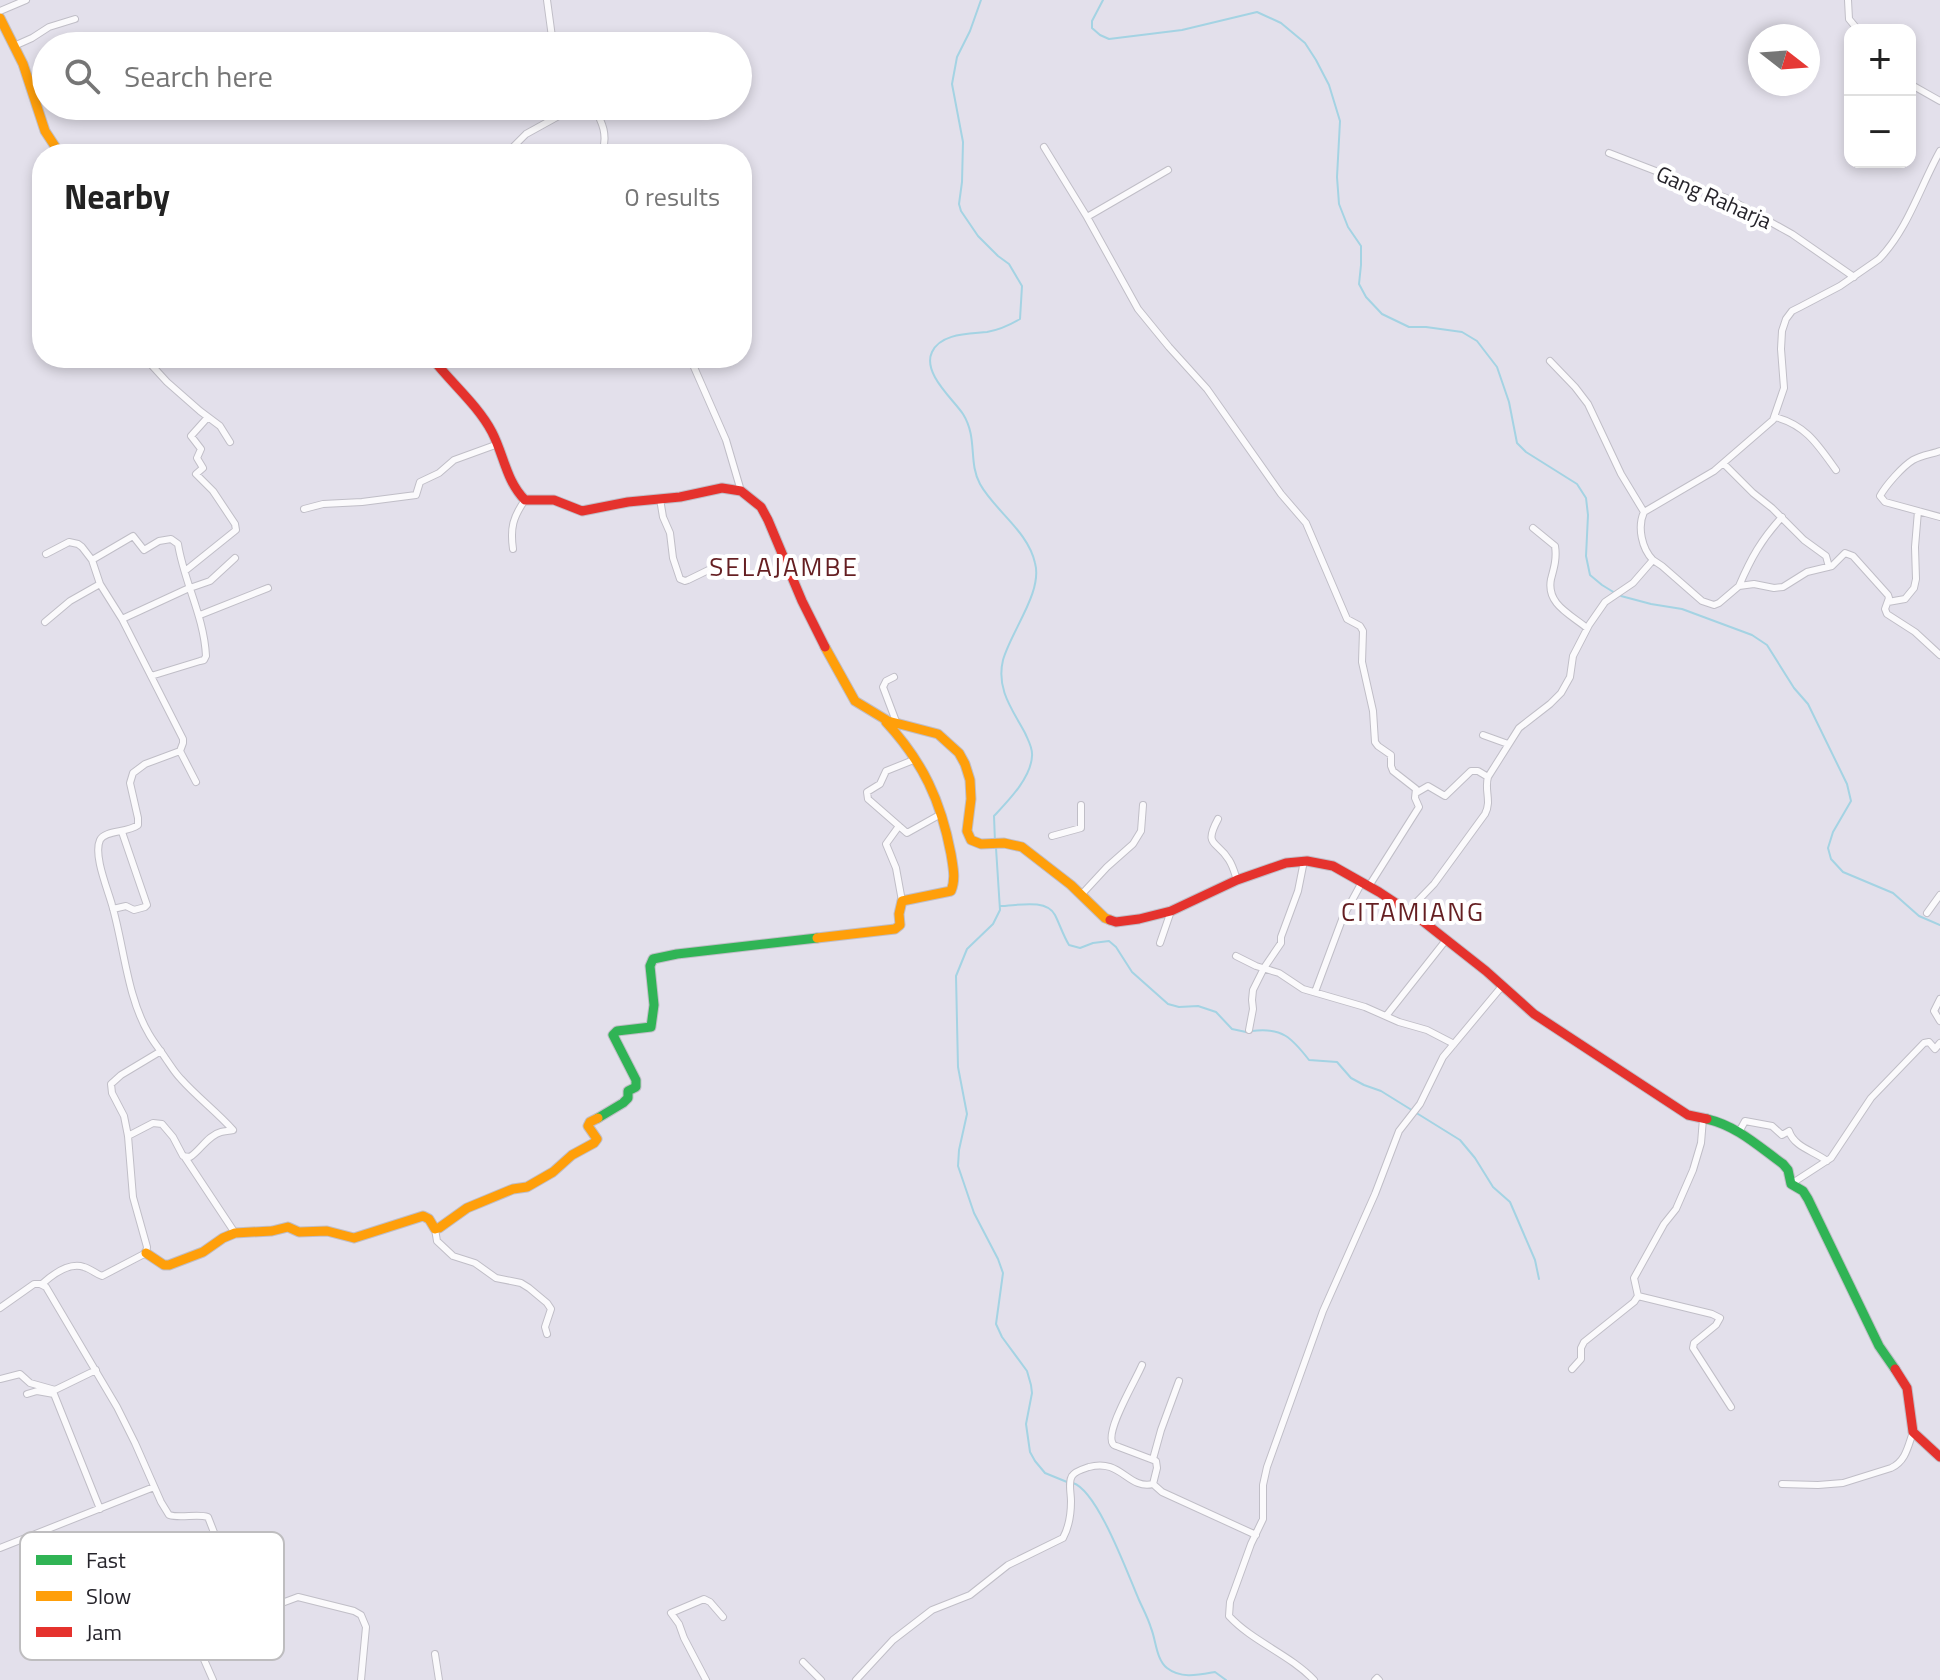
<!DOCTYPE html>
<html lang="en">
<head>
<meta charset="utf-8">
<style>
  body { margin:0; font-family:"Titillium Web",sans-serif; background:#f6f6f6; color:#222 }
  .controls { position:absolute; right:24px; top:24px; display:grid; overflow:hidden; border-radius:16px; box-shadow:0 4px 12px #0003 }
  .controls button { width:72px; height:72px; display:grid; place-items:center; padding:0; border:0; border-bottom:2px solid #e0e0e0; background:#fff; color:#222; font:40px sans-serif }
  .compass { position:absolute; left:1748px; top:24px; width:72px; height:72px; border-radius:50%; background:#fff; box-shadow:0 4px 12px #0003; rotate:107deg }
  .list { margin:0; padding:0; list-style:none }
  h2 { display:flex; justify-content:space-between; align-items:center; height:104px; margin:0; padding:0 32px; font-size:34px }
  h2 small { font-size:26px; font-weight:400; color:#767676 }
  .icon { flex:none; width:44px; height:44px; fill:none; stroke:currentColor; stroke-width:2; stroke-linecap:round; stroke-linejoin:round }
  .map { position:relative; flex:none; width:1940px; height:1680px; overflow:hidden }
  .search { position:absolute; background:#fff; box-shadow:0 4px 12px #0003; left:32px; top:32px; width:720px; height:88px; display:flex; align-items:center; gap:20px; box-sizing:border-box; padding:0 28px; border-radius:44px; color:#767676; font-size:30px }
  .panel { position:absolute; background:#fff; box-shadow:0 4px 12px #0003; left:32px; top:144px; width:720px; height:224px; border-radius:32px }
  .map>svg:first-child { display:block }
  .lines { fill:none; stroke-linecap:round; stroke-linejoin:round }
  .stream { stroke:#a4d3e3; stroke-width:2 }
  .street-casing { stroke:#c0bec7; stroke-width:8 }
  .fast-casing { stroke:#c0bec7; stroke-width:11 }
  .slow-casing { stroke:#c0bec7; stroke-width:11 }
  .jam-casing { stroke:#c0bec7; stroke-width:11 }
  .street { stroke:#fbfafc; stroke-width:6 }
  .fast { stroke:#30b455; stroke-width:9 }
  .slow { stroke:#ff9f0a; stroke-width:9 }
  .jam { stroke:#e5322d; stroke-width:9 }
  .labels { text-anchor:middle; stroke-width:8; stroke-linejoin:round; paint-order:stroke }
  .street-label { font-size:22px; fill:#26242b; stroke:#fff }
  .quarter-label { font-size:26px; letter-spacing:2px; fill:#651f22; stroke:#fff }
  .key { fill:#fff; stroke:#bebdbf; stroke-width:2 }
  .key-label { font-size:22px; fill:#26242b }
</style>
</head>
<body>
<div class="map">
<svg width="1940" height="1680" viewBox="0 0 1940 1680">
  <rect width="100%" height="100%" fill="#e3e0eb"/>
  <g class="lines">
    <!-- stream -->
    <path class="stream" d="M981,0L970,31L957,57L952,84L963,142L962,182L959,204L961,211L978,236L998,256L1009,264L1022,286L1020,319C1010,325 999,330 987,332C969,334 941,333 932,352C922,373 953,399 963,414C978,438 968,462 980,484C995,511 1028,531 1035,563C1043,592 1011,631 1003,660C996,689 1012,709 1025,733C1028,740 1033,748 1032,756C1031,778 1008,801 994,816L995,842
      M1103,0L1092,21V28L1100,35L1109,39L1182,30L1257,12L1281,23L1305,43L1316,60L1329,85L1340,121L1337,177L1339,204L1348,227L1361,246V265L1359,284L1366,297L1382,314L1409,327H1426L1462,332L1477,341L1497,367L1509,402L1517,443L1526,452L1577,484L1586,498L1588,515L1586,556L1590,575L1602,585L1615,593
      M1621,596L1651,604L1682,609L1752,635L1767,645L1794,688L1808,704L1847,784L1851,801L1833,832L1828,848L1831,859L1843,872L1893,893L1919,916L1940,925
      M996,848L1000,910L993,924L967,949L956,976L958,1067L967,1114L959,1150L958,1166L974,1213L998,1259L1003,1273L996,1324L1002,1337L1027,1371L1031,1385L1032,1393L1026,1424L1030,1452L1035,1461L1045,1473L1067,1482
      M1000,906C1016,906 1046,898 1055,915C1060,925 1063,935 1069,945L1080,948L1093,943L1109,941L1116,947L1132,972L1168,1004L1179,1007L1198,1006L1216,1012L1232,1029L1246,1032
      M1252,1031C1282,1027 1292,1038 1309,1060L1337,1062L1351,1078L1364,1085L1381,1091L1460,1140L1475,1158L1493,1187L1510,1202L1535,1260L1539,1279
      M1073,1483C1098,1491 1128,1575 1139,1600C1143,1609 1148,1618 1151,1628C1156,1640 1156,1659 1167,1668C1181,1679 1198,1675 1215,1672L1226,1680"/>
    <!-- street casing -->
    <g class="street-casing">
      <path id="street" d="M547,0L552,37L555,46
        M1848,0L1849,19L1858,30
        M0,11L26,0
        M14,46L32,38L49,27L75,19
        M1910,84L1940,101
        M593,106C603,123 608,135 602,154
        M1044,147L1087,217L1138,309L1169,347L1207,389L1281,494L1306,523L1347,619L1360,626L1363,631L1362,662L1373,711L1375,742L1378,746L1391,755V766L1393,771L1416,789L1415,798L1419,807L1369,886
        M1609,153L1731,200L1792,234L1854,277
        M502,154L511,149L526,134L564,113L569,114L588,106
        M1087,217L1168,170
        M145,358L167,382L200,411L220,426L230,442
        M515,358L517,361
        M690,358L726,440L741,491
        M1550,361L1575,387L1588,404L1621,474L1644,512
        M1775,417C1806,425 1818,445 1836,470
        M1940,451C1932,454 1921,455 1913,460C1903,466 1886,485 1880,496L1885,502L1940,517
        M1724,464L1753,493L1772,508L1804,540L1826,556L1829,567
        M660,499L663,517L670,533L673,558L680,579L685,581L688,580L731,559
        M304,509L323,504L362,502L416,495L420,482L439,473L454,460L498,444
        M1533,528L1555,546C1557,558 1554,568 1551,579C1546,604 1570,614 1587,628
        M513,549C510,528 513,517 525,500
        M46,554L69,542L78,544L82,547L92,560L100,584L122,619L183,739V743L180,751L145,764L133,773L130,783L138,818V825C127,833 105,830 100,840C93,855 108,890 112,905C124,946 127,997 149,1034C154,1043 161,1051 166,1059C171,1066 175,1073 181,1079C197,1097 217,1112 233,1130
        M92,560L133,536L144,550L159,541L171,539L178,544C184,582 204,616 206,656L204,660L200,661L151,676
        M1653,560L1662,566L1702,601L1714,605L1719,603L1739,586L1754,584L1774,588L1783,587L1807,572L1832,566L1845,553L1853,556L1888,595L1889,598L1885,609L1887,614L1915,632L1940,655
        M185,571L236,530L235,524L213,491L196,474L203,468L197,458L201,449L191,436L208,417
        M1739,586C1751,558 1761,540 1782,517
        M1888,602L1905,599L1914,588L1916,579L1915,547L1918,511
        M200,615L268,588
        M122,619L187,589L210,581L235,558
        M45,622L70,601L100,584
        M894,677L886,681L883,687L897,724
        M1483,735L1508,744
        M180,751L196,782
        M916,759L886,771L880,784L867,792L868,799L907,833L941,814
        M1416,793L1428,786L1445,796L1471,771H1478L1488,777
        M1218,819C1203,847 1217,840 1229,860C1233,866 1235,874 1237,880
        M899,826L886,844L896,868L902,901
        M1052,836L1081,828V805
        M1082,894L1107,867L1133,844L1141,831L1143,805
        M113,909L126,906L134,910L145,907L147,905L122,832
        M1408,911L1434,884L1485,814C1492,801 1484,790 1488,777L1519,728L1550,704L1561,693L1570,677L1573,656L1589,625L1605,602L1633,583L1653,560C1642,549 1637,527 1644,512L1714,471L1773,420L1784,388L1781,349L1782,331L1786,319L1792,311L1800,307L1840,286L1879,259C1908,229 1920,187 1940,151
        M1927,913L1940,895
        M1160,943L1171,911
        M1236,956L1256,966L1279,973L1303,989L1365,1007L1399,1022L1427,1030L1454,1044
        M1315,992L1343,917L1362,882
        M1940,999L1934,1011L1940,1021
        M1386,1016L1446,940
        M1249,1030L1253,1009L1252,1000L1253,990L1264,968L1281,943V937L1298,891L1304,861
        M1739,1132L1745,1121L1772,1126L1782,1135L1789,1131C1794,1147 1814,1151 1827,1161
        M128,1136L153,1123L162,1124L173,1137L183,1156L190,1157C200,1151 208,1135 221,1132C225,1131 229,1131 233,1130
        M184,1156L235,1233
        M1791,1184L1831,1158L1871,1098L1924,1043L1929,1042L1935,1049L1940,1043
        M435,1229L437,1241L453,1256L475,1263L496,1278L521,1283L529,1288L547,1303L551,1309L545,1327L547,1334
        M42,1284C53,1274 69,1262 84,1267C91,1269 96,1274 102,1276L146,1253L147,1247L133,1197L128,1136L124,1116L112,1093L111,1084L121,1075L161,1051
        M1638,1296L1712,1314L1720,1318L1716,1325L1694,1343L1693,1348L1731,1407
        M0,1308L34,1284H40L46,1287L117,1407L135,1443L161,1502L169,1515C182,1519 196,1513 208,1517L234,1584L247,1611L255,1613L298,1597L354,1611L361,1615L366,1627L361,1680
        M1142,1365C1137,1378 1104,1432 1113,1444C1114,1446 1117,1446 1119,1447L1156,1461L1157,1468L1153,1484
        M1572,1369L1581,1359V1348L1584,1342L1634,1302L1638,1296L1634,1278L1664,1224L1676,1209L1693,1170L1701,1143L1703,1119
        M0,1379L20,1374L30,1383L55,1390L96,1370
        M27,1394L37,1391L54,1394L100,1509
        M1153,1459L1161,1430L1179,1381
        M1782,1484L1818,1485L1843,1483L1891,1468C1906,1461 1908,1446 1913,1432
        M0,1548L154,1487
        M435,1654L439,1680
        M202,1655L213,1680
        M803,1662L821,1680
        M706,1680L684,1638L679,1624L671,1613L704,1599L710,1602L723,1617
        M856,1680L893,1640L932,1610L970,1595L1008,1565L1063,1538C1069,1527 1071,1514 1071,1501C1071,1493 1068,1482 1072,1476C1075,1471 1083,1469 1089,1467C1121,1458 1128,1490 1153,1484L1162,1492L1256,1535
        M1314,1680C1289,1654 1253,1642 1229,1616L1230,1602L1251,1544L1263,1519V1485L1267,1467L1323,1311L1375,1194L1399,1131L1420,1104L1443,1057L1503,985
        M1375,1680L1377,1678L1379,1680"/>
    </g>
    <!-- fast casing -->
    <g class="fast-casing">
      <path id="fast" d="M598,1118L623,1103L628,1098V1091L636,1087V1080L613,1035L617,1031L651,1027L654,1005L650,966L653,959L677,954L817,938
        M1707,1119C1737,1126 1758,1146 1783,1164L1788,1170L1791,1184L1803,1191L1808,1199L1879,1346L1895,1369"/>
    </g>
    <!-- slow casing -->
    <g class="slow-casing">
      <path id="slow" d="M0,18L23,64L45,131L60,154
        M825,647L855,701L888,721L938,734L959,753L965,764L970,780L971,799L967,831L971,840L981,844L1004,843L1022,847L1071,885L1105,918L1110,920
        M817,938L895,929L900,925L899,914L902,901L951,891C956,879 953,867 951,854C941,801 923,762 886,722
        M146,1253L164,1265H169L203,1252L223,1238L235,1233L272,1231L288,1227L299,1232L327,1231L354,1238L423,1216L429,1219L435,1229L439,1228L467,1208L513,1189L527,1187L553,1172L572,1155L594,1143L597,1139L588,1126L590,1122L598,1118"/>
    </g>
    <!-- jam casing -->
    <g class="jam-casing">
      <path id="jam" d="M432,358C451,383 477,404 492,432C504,455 506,481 525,500H554L582,511L628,502L680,497L722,488L741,491L761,507L768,520L802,601L825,647
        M1110,920L1116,922L1139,919L1171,911L1237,880L1286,863L1307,861L1333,866L1379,892L1420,919L1486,971L1534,1014L1688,1115L1707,1119
        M1895,1369L1907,1388L1913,1432L1940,1457"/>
    </g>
    <!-- street -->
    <use href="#street" class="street"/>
    <!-- fast -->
    <use href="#fast" class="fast"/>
    <!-- slow -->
    <use href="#slow" class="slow"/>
    <!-- jam -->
    <use href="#jam" class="jam"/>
  </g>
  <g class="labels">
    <!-- street labels -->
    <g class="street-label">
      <text transform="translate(1714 197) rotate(24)" y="8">Gang Raharja</text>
    </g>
    <!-- quarter labels -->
    <g class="quarter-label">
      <text x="784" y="576">SELAJAMBE</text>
      <text x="1413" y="921">CITAMIANG</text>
    </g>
  </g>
  <!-- legend -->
  <rect x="20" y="1532" width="264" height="128" rx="12" class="key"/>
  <rect x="36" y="1555" width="36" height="10" fill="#30b455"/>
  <rect x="36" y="1591" width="36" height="10" fill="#ff9f0a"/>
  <rect x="36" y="1627" width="36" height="10" fill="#e5322d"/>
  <g class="key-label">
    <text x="86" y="1568">Fast</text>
    <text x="86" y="1604">Slow</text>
    <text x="86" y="1640">Jam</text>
  </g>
</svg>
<div class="controls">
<button>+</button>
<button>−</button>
</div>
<svg class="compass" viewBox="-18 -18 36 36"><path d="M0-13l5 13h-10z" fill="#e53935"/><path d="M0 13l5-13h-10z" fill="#767676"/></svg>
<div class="search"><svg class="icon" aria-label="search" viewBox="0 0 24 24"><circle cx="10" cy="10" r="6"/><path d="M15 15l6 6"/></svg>Search here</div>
<section class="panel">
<h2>Nearby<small>0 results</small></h2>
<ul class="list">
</ul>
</section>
</div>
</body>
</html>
